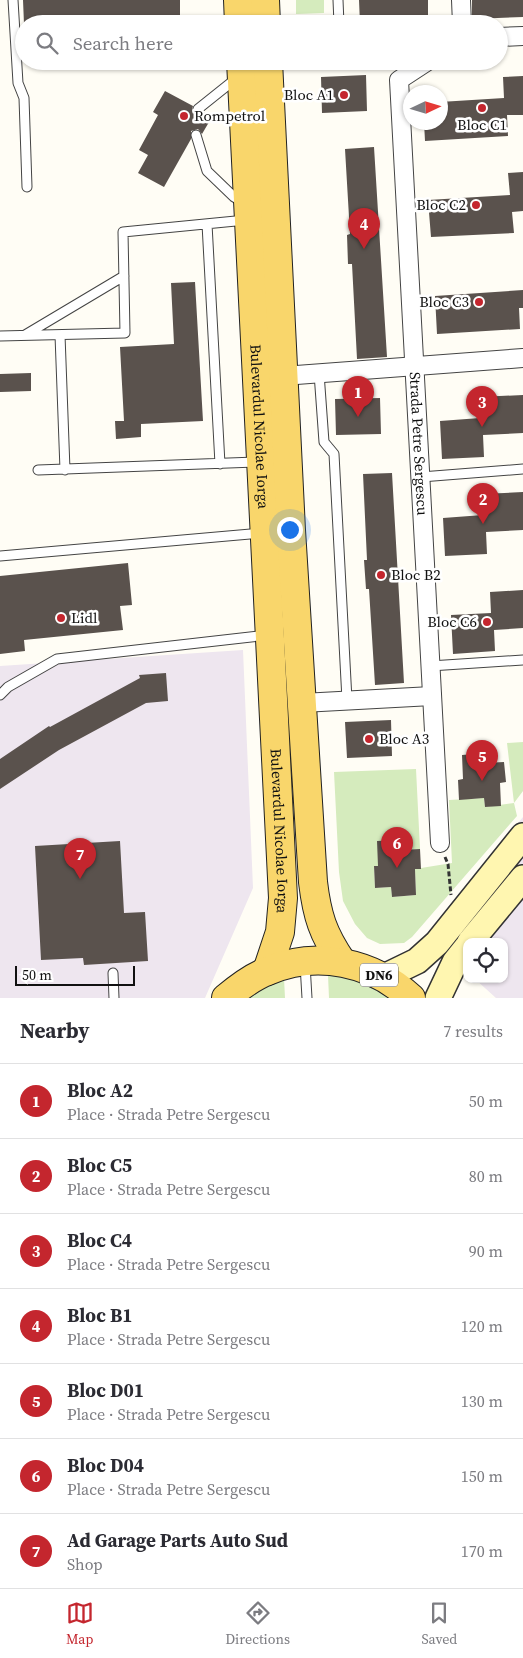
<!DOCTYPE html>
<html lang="en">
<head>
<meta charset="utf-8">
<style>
  body { margin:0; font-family:"Source Serif 4",serif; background:#f2f2f3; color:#2b2b33 }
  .controls { position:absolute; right:15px; bottom:15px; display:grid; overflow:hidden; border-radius:10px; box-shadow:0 1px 4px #0004 }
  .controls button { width:45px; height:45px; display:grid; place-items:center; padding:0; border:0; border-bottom:1px solid #e1e1e2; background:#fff; color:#2b2b33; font:25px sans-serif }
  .compass { position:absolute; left:403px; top:85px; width:45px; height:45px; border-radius:50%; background:#fff; box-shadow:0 1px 4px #0004; rotate:86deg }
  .scale { position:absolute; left:15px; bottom:12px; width:120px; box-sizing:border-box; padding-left:5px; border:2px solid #111; border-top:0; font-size:14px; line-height:18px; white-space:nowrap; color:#111; -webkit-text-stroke:4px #fff; paint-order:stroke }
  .you { position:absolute; left:289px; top:529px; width:18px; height:18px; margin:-12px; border:4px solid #fff; border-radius:50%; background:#1a73e8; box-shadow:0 0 0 8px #1a73e833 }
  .badge { display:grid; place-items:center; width:32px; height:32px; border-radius:50%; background:#c4262e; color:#fff; font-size:16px; font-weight:700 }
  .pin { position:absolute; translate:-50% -41px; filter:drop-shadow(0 1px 2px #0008) }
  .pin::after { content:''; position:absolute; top:26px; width:18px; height:15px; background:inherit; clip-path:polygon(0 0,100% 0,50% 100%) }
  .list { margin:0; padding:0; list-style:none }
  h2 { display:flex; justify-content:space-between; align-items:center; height:65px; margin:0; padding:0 20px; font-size:21px }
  h2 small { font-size:16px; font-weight:400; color:#7c7c81 }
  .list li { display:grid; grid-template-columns:32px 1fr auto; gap:15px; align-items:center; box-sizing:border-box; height:75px; padding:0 20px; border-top:1px solid #e1e1e2 }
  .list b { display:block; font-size:19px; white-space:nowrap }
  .list p { margin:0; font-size:16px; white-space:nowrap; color:#7c7c81 }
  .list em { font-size:16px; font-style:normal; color:#7c7c81 }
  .icon { flex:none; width:28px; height:28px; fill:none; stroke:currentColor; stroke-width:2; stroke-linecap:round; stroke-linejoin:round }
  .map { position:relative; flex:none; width:523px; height:998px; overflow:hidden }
  .search { position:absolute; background:#fff; box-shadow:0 1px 4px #0004; left:15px; right:15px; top:15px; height:55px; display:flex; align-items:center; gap:12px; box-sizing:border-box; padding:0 18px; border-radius:28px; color:#7c7c81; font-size:19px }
  .sheet { height:590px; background:#fff }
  nav { display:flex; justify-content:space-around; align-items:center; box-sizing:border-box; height:70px; border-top:1px solid #e1e1e2; background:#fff; font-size:14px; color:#7c7c81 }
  nav a { display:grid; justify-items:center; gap:2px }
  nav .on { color:#c4262e }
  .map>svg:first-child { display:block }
  .industrial { fill:#eee6ef }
  .green { fill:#d5ebbd }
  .building { fill:#5a524d }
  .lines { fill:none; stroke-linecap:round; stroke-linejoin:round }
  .lane-casing { stroke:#444; stroke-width:11 }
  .street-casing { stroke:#444; stroke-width:20 }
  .secondary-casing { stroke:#333; stroke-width:28 }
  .primary-casing { stroke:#222; stroke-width:30 }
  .path { stroke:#333; stroke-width:3; stroke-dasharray:5 2.5; stroke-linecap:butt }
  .lane { stroke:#fff; stroke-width:9 }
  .street { stroke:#fff; stroke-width:18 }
  .secondary { stroke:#fff6b0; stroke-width:25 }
  .primary { stroke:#f9d66b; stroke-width:28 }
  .poi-dot { fill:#c4262e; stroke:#fff; stroke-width:2 }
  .labels { text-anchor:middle; stroke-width:5; stroke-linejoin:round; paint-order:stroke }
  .shield { fill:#fff; stroke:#585858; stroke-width:1 }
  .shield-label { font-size:14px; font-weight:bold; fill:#111 }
  .poi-label { font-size:15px; fill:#111; stroke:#fff; text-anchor:end }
  .street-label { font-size:15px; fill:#111; stroke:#fff }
</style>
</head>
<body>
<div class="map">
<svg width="523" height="998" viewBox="0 0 523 998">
  <rect width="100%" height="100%" fill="#fffdf5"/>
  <!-- industrial -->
  <path class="industrial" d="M243,650L253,888L205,998H0V666Z
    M523,817V998H496L475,979H504V942H467V971L426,934Z"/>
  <!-- green -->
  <path class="green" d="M296,0H324V13L296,14Z
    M523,742V791L514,803L517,816L412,937L404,943L380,944L367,938L355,924L343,901L339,872L334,772L416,769L420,849L400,850V841L378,866L374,867L375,888L391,887L392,897L416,895L415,869L452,863L449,800L484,798L485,807L514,803L507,743Z
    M328,975C357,976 368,981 392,998H329Z
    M284,978L285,998H243L258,988Z"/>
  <!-- building -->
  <path class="building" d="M23,0H180V24H24Z
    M359,0H428V24H360Z
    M472,0H523V17L472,19Z
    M366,75L367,111L322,113L321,77Z
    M523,76V115H507L508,136L425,141L424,122H440V102L504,98L503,77Z
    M165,91L193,106L192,110L195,115H199L204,112L212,117L202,134L198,129L191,131V139L164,187L138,173L148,155L139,150L158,115L153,112Z
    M374,147L387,357L357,359L352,264H348L347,235L350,234L345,149Z
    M523,172V211L512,212L514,233L431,237L428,200L510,195L508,173Z
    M195,282L203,421L141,424V437L116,439L115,421H124L120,347L174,344L171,283Z
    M523,290V308H519L520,329L437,334L435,296Z
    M31,373V391L0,392V374Z
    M523,395V433L483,435L484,457L442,459L440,421L480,418L479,397Z
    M380,398L381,434L336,435L335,399Z
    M392,473L404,683L375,685L369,589H366L364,560H367L363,474Z
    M523,492V530L486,532L487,554L445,556L443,518L483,515L482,494Z
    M128,563L132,605L120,606L123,630L24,640L25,651L0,654V576Z
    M523,590V628L494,630L495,651L453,654L451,615L491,613L490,592Z
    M166,673L168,701L146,703L59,750L0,789V759L49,726L50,727L140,678L139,675Z
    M391,720L392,756L347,758L345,722Z
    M485,753V763L504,762L506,782L500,783L501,806L485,807L484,798L459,800L458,780L463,779L462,755Z
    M400,840V850L420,849L421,869H415L416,895L392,897L391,887L375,888L374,866H378L377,841Z
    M120,841L124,913L145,912L148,961L84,965L83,958L41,960L35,846Z"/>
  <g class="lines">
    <!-- lane casing -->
    <g class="lane-casing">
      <path id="lane" d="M13,0L18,83L24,98L27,187
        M338,0L339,24
        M198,109L238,77
        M196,135L207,171L234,197L244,203
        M207,224L220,464
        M25,335L124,276
        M60,335L65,470
        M0,336L125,333L123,232L246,220
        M319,373L324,442L334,454L347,700
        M38,470L259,462
        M421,477L523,469
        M0,556L261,533
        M430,666L523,660
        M0,695L8,687L57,659L268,635
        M305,964L307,998
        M113,973L114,998"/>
    </g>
    <!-- street casing -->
    <g class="street-casing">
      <g id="street">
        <path d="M461,0L462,24"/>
        <path d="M499,37L523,36"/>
        <path id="s1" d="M428,61L399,80L440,843"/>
        <path d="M283,376L523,358"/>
        <path d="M302,703L432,696"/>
      </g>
    </g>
    <!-- secondary casing -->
    <g class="secondary-casing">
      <path id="secondary" d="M470,942L523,878
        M384,977L417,961L437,943L523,836
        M438,998L455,962L467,947"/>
    </g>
    <!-- primary casing -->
    <g class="primary-casing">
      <g id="primary">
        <path d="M238,0L239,24"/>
        <path d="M265,0L266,24"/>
        <path id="s2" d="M241,61L283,898L280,932L267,971"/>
        <path d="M268,61L291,530L313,882C317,916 323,934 342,962"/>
        <path d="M226,998C239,987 252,977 268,971C317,950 373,962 411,998"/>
      </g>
    </g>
    <!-- path -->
    <path class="path" d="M445,857L448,864L451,895"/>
    <!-- lane -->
    <use href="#lane" class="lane"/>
    <!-- street -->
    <use href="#street" class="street"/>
    <!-- secondary -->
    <use href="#secondary" class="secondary"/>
    <!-- primary -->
    <use href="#primary" class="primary"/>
  </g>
  <!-- markers -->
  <g class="poi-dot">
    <circle cx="344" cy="95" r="5"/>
    <circle cx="482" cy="108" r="5"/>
    <circle cx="184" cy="116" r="5"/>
    <circle cx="476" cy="205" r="5"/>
    <circle cx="479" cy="302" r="5"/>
    <circle cx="381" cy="575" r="5"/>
    <circle cx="61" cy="618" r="5"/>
    <circle cx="487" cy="622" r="5"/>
    <circle cx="369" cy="739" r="5"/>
  </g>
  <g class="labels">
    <!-- shield labels -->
    <rect class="shield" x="360" y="963.5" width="38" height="23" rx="4"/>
    <g class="shield-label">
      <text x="379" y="980">DN6</text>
    </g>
    <!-- poi labels -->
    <g class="poi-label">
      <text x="334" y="100">Bloc A1</text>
      <text x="194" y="121" text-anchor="start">Rompetrol</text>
      <text x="482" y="130" text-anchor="middle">Bloc C1</text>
      <text x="466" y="210">Bloc C2</text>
      <text x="469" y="307">Bloc C3</text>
      <text x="391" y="580" text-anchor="start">Bloc B2</text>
      <text x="71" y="623" text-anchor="start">Lidl</text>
      <text x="477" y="627">Bloc C6</text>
      <text x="379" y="744" text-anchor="start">Bloc A3</text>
    </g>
    <!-- street labels -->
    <g class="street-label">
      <text dy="5" stroke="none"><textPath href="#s2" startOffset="366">Bulevardul Nicolae Iorga</textPath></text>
      <text dy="5" stroke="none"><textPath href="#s1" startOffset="399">Strada Petre Sergescu</textPath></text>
      <text dy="5" stroke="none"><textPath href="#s2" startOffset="771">Bulevardul Nicolae Iorga</textPath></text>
    </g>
  </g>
</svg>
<div class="controls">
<button><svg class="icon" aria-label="locate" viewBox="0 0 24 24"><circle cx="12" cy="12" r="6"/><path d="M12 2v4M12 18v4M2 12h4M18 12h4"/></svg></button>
</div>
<svg class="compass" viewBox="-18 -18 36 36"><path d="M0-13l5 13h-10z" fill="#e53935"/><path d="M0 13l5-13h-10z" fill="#7c7c81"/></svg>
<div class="scale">50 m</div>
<div class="you"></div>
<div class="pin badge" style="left:358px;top:417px">1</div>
<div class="pin badge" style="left:483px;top:524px">2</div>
<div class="pin badge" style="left:482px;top:427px">3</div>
<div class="pin badge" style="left:364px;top:249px">4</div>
<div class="pin badge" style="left:482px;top:781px">5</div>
<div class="pin badge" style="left:397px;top:868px">6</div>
<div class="pin badge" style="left:80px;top:879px">7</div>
<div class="search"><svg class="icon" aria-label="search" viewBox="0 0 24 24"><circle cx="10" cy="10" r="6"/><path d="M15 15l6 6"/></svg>Search here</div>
</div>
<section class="sheet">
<h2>Nearby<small>7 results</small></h2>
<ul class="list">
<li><span class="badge">1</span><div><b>Bloc A2</b><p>Place · Strada Petre Sergescu</p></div><em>50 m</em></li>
<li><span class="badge">2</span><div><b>Bloc C5</b><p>Place · Strada Petre Sergescu</p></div><em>80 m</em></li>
<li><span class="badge">3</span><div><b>Bloc C4</b><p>Place · Strada Petre Sergescu</p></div><em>90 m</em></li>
<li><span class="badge">4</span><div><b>Bloc B1</b><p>Place · Strada Petre Sergescu</p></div><em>120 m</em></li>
<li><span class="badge">5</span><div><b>Bloc D01</b><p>Place · Strada Petre Sergescu</p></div><em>130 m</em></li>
<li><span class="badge">6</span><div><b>Bloc D04</b><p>Place · Strada Petre Sergescu</p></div><em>150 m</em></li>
<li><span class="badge">7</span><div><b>Ad Garage Parts Auto Sud</b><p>Shop</p></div><em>170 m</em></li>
</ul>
</section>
<nav>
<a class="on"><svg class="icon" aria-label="map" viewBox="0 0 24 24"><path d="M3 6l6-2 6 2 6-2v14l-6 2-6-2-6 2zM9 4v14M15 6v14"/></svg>Map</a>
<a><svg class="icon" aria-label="directions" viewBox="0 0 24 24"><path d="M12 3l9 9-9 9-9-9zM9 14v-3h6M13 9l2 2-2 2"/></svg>Directions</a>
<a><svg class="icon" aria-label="saved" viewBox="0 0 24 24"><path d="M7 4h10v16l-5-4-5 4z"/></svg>Saved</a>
</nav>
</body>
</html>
